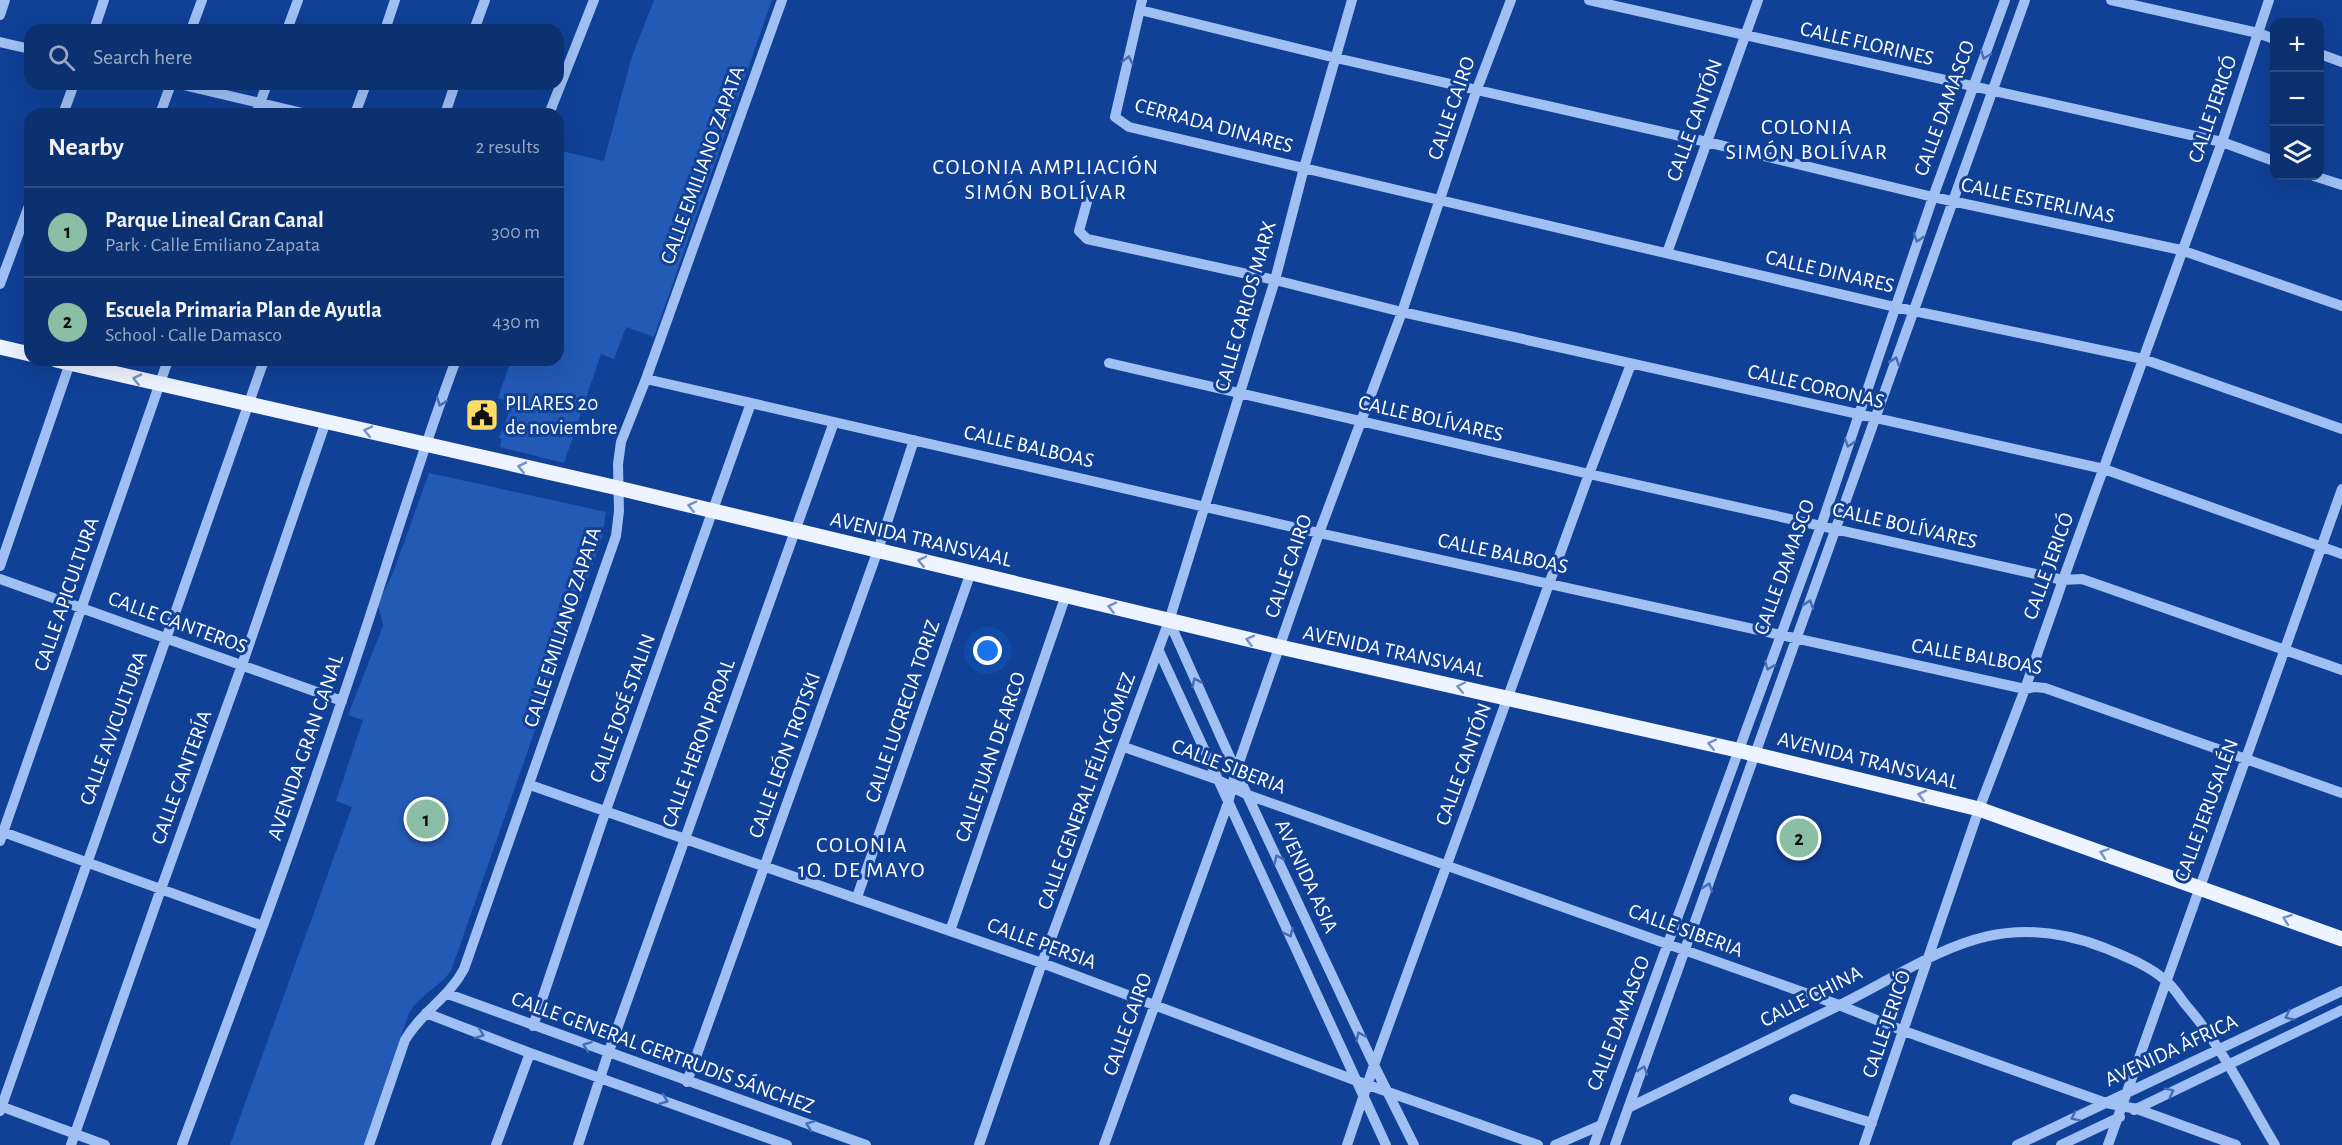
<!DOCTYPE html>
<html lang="en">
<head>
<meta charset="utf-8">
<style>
  body { margin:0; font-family:"Alegreya Sans",sans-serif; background:#1a3d79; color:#f1f3f6 }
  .controls { position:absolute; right:18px; top:18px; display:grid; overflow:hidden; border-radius:12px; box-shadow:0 6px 24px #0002 }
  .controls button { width:54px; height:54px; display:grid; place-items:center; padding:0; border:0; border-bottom:2px solid #2c4c84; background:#0c3171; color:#f1f3f6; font:30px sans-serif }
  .you { position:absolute; left:988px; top:651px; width:21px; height:21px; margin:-15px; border:4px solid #fff; border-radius:50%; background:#1a73e8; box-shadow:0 0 0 9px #1a73e833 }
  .badge { display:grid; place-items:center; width:39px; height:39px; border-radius:50%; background:#8abfa5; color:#111; font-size:20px; font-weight:700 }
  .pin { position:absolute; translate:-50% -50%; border:3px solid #fff; box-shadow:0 2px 6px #0006 }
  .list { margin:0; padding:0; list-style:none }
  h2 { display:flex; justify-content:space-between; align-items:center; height:78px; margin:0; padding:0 24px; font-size:26px }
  h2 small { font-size:20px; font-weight:400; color:#9aa9c3 }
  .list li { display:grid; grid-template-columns:39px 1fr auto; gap:18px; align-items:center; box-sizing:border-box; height:90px; padding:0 24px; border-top:2px solid #2c4c84 }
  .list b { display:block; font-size:22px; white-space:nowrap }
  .list p { margin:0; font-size:20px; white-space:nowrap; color:#9aa9c3 }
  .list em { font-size:20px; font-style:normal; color:#9aa9c3 }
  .icon { flex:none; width:33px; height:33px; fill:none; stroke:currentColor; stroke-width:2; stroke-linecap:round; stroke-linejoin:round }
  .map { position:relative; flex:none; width:2342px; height:1145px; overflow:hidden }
  .search { position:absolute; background:#0c3171; box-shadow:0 6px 24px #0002; left:24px; top:24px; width:540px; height:66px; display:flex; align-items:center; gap:15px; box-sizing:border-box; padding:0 21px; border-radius:18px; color:#9aa9c3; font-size:22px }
  .panel { position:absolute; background:#0c3171; box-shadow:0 6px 24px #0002; left:24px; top:108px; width:540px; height:258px; border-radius:18px }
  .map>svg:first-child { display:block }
  .green { fill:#235ab6 }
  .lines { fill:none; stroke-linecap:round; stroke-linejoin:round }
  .minor { stroke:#a0c0f4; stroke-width:10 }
  .major { stroke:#edf3ff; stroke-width:15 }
  .oneway { stroke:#426db8 }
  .oneway2 { stroke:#7391c6 }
  .labels { text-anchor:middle; stroke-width:6; stroke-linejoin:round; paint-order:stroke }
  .street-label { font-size:21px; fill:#fff; stroke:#104197 }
  .poi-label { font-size:21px; fill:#fff; stroke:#104197; text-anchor:start }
  .neighbourhood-label { font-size:22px; letter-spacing:1.5px; fill:#fff; stroke:#104197 }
</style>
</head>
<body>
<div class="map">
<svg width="2342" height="1145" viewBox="0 0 2342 1145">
  <rect width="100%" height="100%" fill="#104197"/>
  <!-- green -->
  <path class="green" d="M654,0H772L654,337L626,327L614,359L601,354L564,463L500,447L502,439L499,438L513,403L498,398L511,360H558V160L561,151L604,161L631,59Z
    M429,473L606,512L602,538L451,971C439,987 419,996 409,1013L364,1145H230L352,807L336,801L363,720L348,715L383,626L378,604L393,573Z"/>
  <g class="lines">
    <!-- minor -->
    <path class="minor" d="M1142,0L1115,117L1129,127L1895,307L2143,359L2342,429
      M1589,0L2222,142L2274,161
      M2111,0L2258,33L2274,39
      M1140,10L1336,58L1707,142L1933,197L2181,250L2342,306
      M0,15L5,0
      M94,30L104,0
      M191,30L202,0
      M287,30L298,0
      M385,30L395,0
      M474,30L485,0
      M0,42L30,49
      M2320,54L2342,62
      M179,84L307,114
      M63,114L74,84
      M160,114L171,84
      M256,114L267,84
      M355,114L366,84
      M445,114L455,84
      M549,114L594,0
      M2314,176L2342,185
      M1087,202L1079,231L1087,239L1275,280L1402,312L2104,469L2342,554
      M1667,253L1758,0
      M0,284L30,203
      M1109,363L1589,474L2063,580L2082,579L2342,670
      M646,379L1319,533L2025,689L2035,687L2045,688L2342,793
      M0,566L71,360
      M0,579L342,701
      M1169,621L1236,771L1374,1065L1414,1145
      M1159,651L1386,1145
      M1124,747L1216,779L1248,795L1839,1005L1904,1031L2106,1103L2137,1109L2236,1145
      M530,785L1042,963L1357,1081L1538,1145
      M0,831L263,926
      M0,841L168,360
      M857,897L971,572
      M950,931L1066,595
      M448,994L866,1145
      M426,1013L530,1053L787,1145
      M533,1026L606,810L751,403
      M687,1082L878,550L914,440
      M1794,1099L1872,1123
      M0,1106L105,1145
      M1630,1107C1698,1074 1766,1041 1834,1008C1931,961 1990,903 2105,948C2126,957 2148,965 2165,980C2173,986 2179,996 2185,1004C2222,1046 2246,1097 2275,1145
      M2134,1110L2342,1010
      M0,1111L264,360
      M71,1145L161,889L242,665L326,421
      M182,1145C237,997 292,850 342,700C381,587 414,472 456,360
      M369,1145L405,1040C422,1011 448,999 464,969L616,536L619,511L618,464L621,442L646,379L782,0
      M496,1145L530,1053
      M578,1145L608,1054L834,422
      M979,1145L1042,963L1169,621L1275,280L1304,168L1352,0
      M1104,1145L1228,803L1236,771L1319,533L1402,312L1477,89L1511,0
      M1347,1145L1374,1065L1589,474L1631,364
      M1555,1145L1601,1125
      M1594,1145L1821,526L1933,197L2005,0
      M1615,1145L2025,0
      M1864,1145L1979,809L2025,689L2063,580L2222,142L2269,0
      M2017,1145L2342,991
      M2061,1145L2120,1117
      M2108,1145L2342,489"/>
    <!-- major -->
    <path class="major" d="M0,347L30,354
      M56,360L618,488L1280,647L1737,750L1979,809L2342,939"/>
  </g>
  <!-- one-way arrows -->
  <defs><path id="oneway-chevron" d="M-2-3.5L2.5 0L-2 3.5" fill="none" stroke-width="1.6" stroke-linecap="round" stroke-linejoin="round" transform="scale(1.5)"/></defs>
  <g class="oneway">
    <use href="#oneway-chevron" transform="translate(1985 55) rotate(110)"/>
    <use href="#oneway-chevron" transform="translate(1128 60) rotate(-77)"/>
    <use href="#oneway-chevron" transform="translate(1918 238) rotate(109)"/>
    <use href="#oneway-chevron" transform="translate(1895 361) rotate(-71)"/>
    <use href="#oneway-chevron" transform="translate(441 402) rotate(110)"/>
    <use href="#oneway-chevron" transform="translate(1849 443) rotate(109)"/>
    <use href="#oneway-chevron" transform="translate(1809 604) rotate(-71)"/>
    <use href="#oneway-chevron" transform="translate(1769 666) rotate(111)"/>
    <use href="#oneway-chevron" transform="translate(1196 682) rotate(-114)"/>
    <use href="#oneway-chevron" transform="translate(1278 859) rotate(-115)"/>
    <use href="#oneway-chevron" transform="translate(1708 887) rotate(-71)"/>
    <use href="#oneway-chevron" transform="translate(1289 933) rotate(65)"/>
    <use href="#oneway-chevron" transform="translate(2289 1016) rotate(154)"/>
    <use href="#oneway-chevron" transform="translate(480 1034) rotate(21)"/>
    <use href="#oneway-chevron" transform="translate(1360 1036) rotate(-115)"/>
    <use href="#oneway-chevron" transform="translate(587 1046) rotate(-160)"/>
    <use href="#oneway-chevron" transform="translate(1643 1070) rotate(-71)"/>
    <use href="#oneway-chevron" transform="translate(2170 1092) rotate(-26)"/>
    <use href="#oneway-chevron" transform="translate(664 1100) rotate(20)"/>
    <use href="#oneway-chevron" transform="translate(2075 1117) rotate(154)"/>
    <use href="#oneway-chevron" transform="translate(810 1125) rotate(-160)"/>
  </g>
  <g class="oneway2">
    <use href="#oneway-chevron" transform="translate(137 379) rotate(-167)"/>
    <use href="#oneway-chevron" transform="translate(368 431) rotate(-167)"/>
    <use href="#oneway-chevron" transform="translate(522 467) rotate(-167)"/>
    <use href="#oneway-chevron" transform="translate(692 506) rotate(-166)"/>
    <use href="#oneway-chevron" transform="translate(922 561) rotate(-167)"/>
    <use href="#oneway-chevron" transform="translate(1112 607) rotate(-166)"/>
    <use href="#oneway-chevron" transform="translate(1250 640) rotate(-166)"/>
    <use href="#oneway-chevron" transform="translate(1461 687) rotate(-168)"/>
    <use href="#oneway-chevron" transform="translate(1712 744) rotate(-167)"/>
    <use href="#oneway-chevron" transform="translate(1922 795) rotate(-166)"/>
    <use href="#oneway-chevron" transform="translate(2104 853) rotate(-161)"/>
    <use href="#oneway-chevron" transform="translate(2287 919) rotate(-160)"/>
  </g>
  <!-- icons -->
  <defs>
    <g id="civic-square" transform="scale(1.725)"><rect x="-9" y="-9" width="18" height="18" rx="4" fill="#ffdd63" stroke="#104197"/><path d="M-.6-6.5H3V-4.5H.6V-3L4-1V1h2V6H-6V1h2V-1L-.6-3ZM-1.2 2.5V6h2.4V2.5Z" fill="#111"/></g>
  </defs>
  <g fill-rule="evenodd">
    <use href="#civic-square" x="482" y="415"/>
  </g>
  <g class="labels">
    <!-- street labels -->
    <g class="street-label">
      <text transform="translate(1867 43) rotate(13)" y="7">CALLE FLORINES</text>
      <text transform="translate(1451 108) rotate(-71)" y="7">CALLE CAIRO</text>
      <text transform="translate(1944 108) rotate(-70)" y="7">CALLE DAMASCO</text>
      <text transform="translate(2212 109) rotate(-71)" y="7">CALLE JERICÓ</text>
      <text transform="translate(1694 120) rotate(-70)" y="7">CALLE CANTÓN</text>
      <text transform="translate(1214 125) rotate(15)" y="7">CERRADA DINARES</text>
      <text transform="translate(702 165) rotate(-70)" y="7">CALLE EMILIANO ZAPATA</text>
      <text transform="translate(2038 200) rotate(12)" y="7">CALLE ESTERLINAS</text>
      <text transform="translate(1830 271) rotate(13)" y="7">CALLE DINARES</text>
      <text transform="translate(1245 306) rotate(-74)" y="7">CALLE CARLOS MARX</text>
      <text transform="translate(1816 386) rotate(13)" y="7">CALLE CORONAS</text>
      <text transform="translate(1431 418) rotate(13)" y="7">CALLE BOLÍVARES</text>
      <text transform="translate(1029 446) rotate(13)" y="7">CALLE BALBOAS</text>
      <text transform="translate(1905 525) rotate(13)" y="7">CALLE BOLÍVARES</text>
      <text transform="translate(921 539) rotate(13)" y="7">AVENIDA TRANSVAAL</text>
      <text transform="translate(1503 553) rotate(12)" y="7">CALLE BALBOAS</text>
      <text transform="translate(1288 566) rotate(-71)" y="7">CALLE CAIRO</text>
      <text transform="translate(2048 566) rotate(-70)" y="7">CALLE JERICÓ</text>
      <text transform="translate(1784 567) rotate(-70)" y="7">CALLE DAMASCO</text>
      <text transform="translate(66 594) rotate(-71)" y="7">CALLE APICULTURA</text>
      <text transform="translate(178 622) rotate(20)" y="7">CALLE CANTEROS</text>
      <text transform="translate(562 627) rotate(-72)" y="7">CALLE EMILIANO ZAPATA</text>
      <text transform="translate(1394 651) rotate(12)" y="7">AVENIDA TRANSVAAL</text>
      <text transform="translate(1977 656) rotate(10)" y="7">CALLE BALBOAS</text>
      <text transform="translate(622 708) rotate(-70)" y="7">CALLE JOSÉ STALIN</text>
      <text transform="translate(902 711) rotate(-71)" y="7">CALLE LUCRECIA TORIZ</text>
      <text transform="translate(113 728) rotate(-70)" y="7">CALLE AVICULTURA</text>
      <text transform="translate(698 743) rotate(-70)" y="7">CALLE HERON PROAL</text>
      <text transform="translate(305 747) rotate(-71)" y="7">AVENIDA GRAN CANAL</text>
      <text transform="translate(784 755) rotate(-70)" y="7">CALLE LEÓN TROTSKI</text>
      <text transform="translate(990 757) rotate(-71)" y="7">CALLE JUAN DE ARCO</text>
      <text transform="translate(1868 760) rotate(14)" y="7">AVENIDA TRANSVAAL</text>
      <text transform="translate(1463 764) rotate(-70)" y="7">CALLE CANTÓN</text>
      <text transform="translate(1229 766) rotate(21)" y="7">CALLE SIBERIA</text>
      <text transform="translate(181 777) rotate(-70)" y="7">CALLE CANTERÍA</text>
      <text transform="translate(1086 791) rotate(-70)" y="7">CALLE GENERAL FÉLIX GÓMEZ</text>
      <text transform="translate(2206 810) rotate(-70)" y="7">CALLE JERUSALÉN</text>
      <text transform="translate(1307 876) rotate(65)" y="7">AVENIDA ASIA</text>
      <text transform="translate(1686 930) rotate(20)" y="7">CALLE SIBERIA</text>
      <text transform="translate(1042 943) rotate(20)" y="7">CALLE PERSIA</text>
      <text transform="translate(1811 996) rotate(-27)" y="7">CALLE CHINA</text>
      <text transform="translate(1618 1023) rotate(-69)" y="7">CALLE DAMASCO</text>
      <text transform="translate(1127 1024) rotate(-70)" y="7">CALLE CAIRO</text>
      <text transform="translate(1886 1024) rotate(-71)" y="7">CALLE JERICÓ</text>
      <text transform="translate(2171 1050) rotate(-25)" y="7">AVENIDA ÁFRICA</text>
      <text transform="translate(663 1052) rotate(20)" y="7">CALLE GENERAL GERTRUDIS SÁNCHEZ</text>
    </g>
    <!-- poi labels -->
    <g class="poi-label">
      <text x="505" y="410">PILARES 20<tspan x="505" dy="24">de noviembre</tspan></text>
    </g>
    <!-- neighbourhood labels -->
    <g class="neighbourhood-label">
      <text x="1807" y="134">COLONIA<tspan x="1807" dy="25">SIMÓN BOLÍVAR</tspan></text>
      <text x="1046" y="174">COLONIA AMPLIACIÓN<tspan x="1046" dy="25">SIMÓN BOLÍVAR</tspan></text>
      <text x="862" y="852">COLONIA<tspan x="862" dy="25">1O. DE MAYO</tspan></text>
    </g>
  </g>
</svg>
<div class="controls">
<button>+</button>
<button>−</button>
<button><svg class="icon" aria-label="layers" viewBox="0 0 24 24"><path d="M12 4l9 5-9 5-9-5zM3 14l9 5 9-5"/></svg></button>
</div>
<div class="you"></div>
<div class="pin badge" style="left:426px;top:819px">1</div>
<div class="pin badge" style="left:1799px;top:838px">2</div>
<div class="search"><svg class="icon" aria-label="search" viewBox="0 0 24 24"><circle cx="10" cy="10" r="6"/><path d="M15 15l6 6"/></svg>Search here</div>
<section class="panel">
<h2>Nearby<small>2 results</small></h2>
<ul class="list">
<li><span class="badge">1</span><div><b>Parque Lineal Gran Canal</b><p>Park · Calle Emiliano Zapata</p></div><em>300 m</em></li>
<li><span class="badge">2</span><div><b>Escuela Primaria Plan de Ayutla</b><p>School · Calle Damasco</p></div><em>430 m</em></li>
</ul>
</section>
</div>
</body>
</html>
